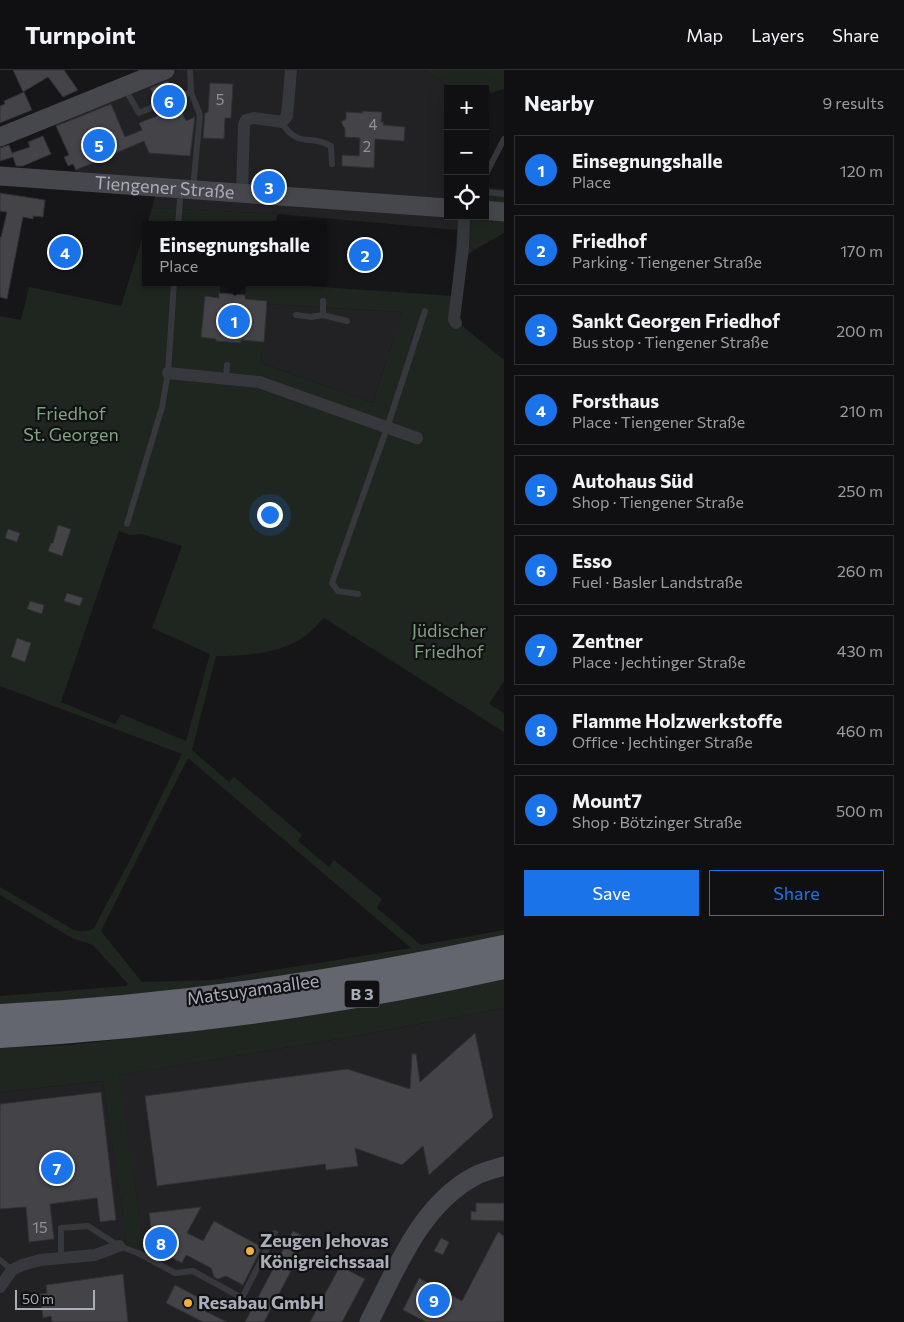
<!DOCTYPE html>
<html lang="en">
<head>
<meta charset="utf-8">
<style>
  body { margin:0; font-family:Commissioner,sans-serif; background:#1e1e20; color:#f1f3f6 }
  .controls { position:absolute; right:15px; top:15px; display:grid; overflow:hidden; border-radius:0px; box-shadow:0 5px 20px #0002 }
  .controls button { width:45px; height:45px; display:grid; place-items:center; padding:0; border:0; border-bottom:1px solid #303032; background:#101012; color:#f1f3f6; font:25px sans-serif }
  .scale { position:absolute; left:15px; bottom:12px; width:80px; box-sizing:border-box; padding-left:5px; border:2px solid #a9adb8; border-top:0; font-size:14px; line-height:18px; white-space:nowrap; color:#a9adb8; -webkit-text-stroke:4px #111113; paint-order:stroke }
  .you { position:absolute; left:269px; top:444px; width:18px; height:18px; margin:-12px; border:4px solid #fff; border-radius:50%; background:#1a73e8; box-shadow:0 0 0 8px #1a73e833 }
  .badge { display:grid; place-items:center; width:32px; height:32px; border-radius:50%; background:#1a73e8; color:#fff; font-size:16px; font-weight:700 }
  .pin { position:absolute; translate:-50% -50%; border:2px solid #fff; box-shadow:0 1px 5px #0006 }
  .popup { position:absolute; left:142px; top:151px; width:185px; height:65px; box-sizing:border-box; display:grid; place-content:center; border-radius:0px; background:#101012; filter:drop-shadow(0 1px 4px #0005); font-size:16px; white-space:nowrap; color:#9c9d9f }
  .popup b { font-size:19px; color:#f1f3f6 }
  .popup::after { content:''; position:absolute; left:50%; top:100%; margin-left:-10px; border:10px solid transparent; border-top-color:#101012 }
  .list { margin:0; padding:0; list-style:none }
  h2 { display:flex; justify-content:space-between; align-items:center; height:65px; margin:0; padding:0 20px; font-size:21px }
  h2 small { font-size:16px; font-weight:400; color:#9c9d9f }
  .list li { display:grid; grid-template-columns:32px 1fr auto; gap:15px; align-items:center; box-sizing:border-box; height:70px; margin:0 10px 10px; padding:0 10px; border:1px solid #303032; border-radius:0px }
  .list b { display:block; font-size:19px; white-space:nowrap }
  .list p { margin:0; font-size:16px; white-space:nowrap; color:#9c9d9f }
  .list em { font-size:16px; font-style:normal; color:#9c9d9f }
  .actions { display:flex; gap:10px; padding:15px 20px }
  .actions a { flex:1; padding:11px 0; border:1px solid #1a73e8; border-radius:0px; text-align:center; font-size:18px; color:#1a73e8 }
  .actions .main { background:#1a73e8; color:#fff }
  .icon { flex:none; width:28px; height:28px; fill:none; stroke:currentColor; stroke-width:2; stroke-linecap:round; stroke-linejoin:round }
  .map { position:relative; flex:none; width:504px; height:1252px; overflow:hidden }
  header { display:flex; align-items:center; gap:30px; box-sizing:border-box; height:70px; padding:0 25px; background:#101012; border-bottom:1px solid #303032 }
  header strong { font-size:24px }
  nav { display:flex; gap:28px; margin-inline-start:auto; font-size:18px }
  main { display:flex }
  aside { flex:1; background:#101012 }
  .map>svg:first-child { display:block }
  .built { fill:#222225 }
  .green { fill:#1e261f; fill-rule:evenodd }
  .building { fill:#434348; stroke:#303034 }
  .lines { fill:none; stroke-linecap:round; stroke-linejoin:round }
  .lane { stroke:#37383d; stroke-width:6 }
  .street { stroke:#37383d; stroke-width:12 }
  .secondary { stroke:#45474d; stroke-width:19 }
  .highway { stroke:#63666e; stroke-width:24 }
  .poi-dot { fill:#eeb139; stroke:#111113; stroke-width:2 }
  .labels { text-anchor:middle; stroke-width:4.5; stroke-linejoin:round; paint-order:stroke }
  .number-label { font-size:15px; fill:#90929c }
  .shield { fill:#111113; stroke:#7b7e86; stroke-width:1 }
  .shield-label { font-size:16px; font-weight:bold; fill:#a9adb8 }
  .street-label { font-size:18px; fill:#a9adb8; stroke:#111113 }
  .park-label { font-size:18px; fill:#80a282; stroke:#111113 }
  .poi-label { font-size:18px; font-weight:bold; fill:#a9adb8; stroke:#111113; text-anchor:start }
</style>
</head>
<body>
<header>
<strong>Turnpoint</strong>
<nav><a>Map</a><a>Layers</a><a>Share</a></nav>
</header>
<main>
<div class="map">
<svg width="504" height="1252" viewBox="0 0 504 1252">
  <rect width="100%" height="100%" fill="#161618"/>
  <!-- built -->
  <path class="built" d="M178,0H424L453,19H448V146H469L468,173L474,180L469,184L463,206L459,252L452,258L450,250L457,160L277,144L152,138L159,112L78,107L54,50Z
    M267,234L402,242L373,333L261,293Z
    M504,938V1252H0V1022L103,1011L127,1172L144,1177L118,1005L350,967Z"/>
  <!-- green -->
  <path class="green" d="M424,0H504V19L491,23L488,18L453,19Z
    M485,118L504,119V163L474,180L468,173L469,146H485Z
    M152,138L277,144L276,155H147Z
    M145,159V212H220V223L245,225L246,212H276L277,214L455,226L450,250L452,258L459,252L466,259L504,290V611L489,634L504,643V662L324,548C318,554 311,562 304,567C277,584 247,586 216,586L192,680L229,712L234,707L302,765L298,771L329,797L334,790L382,829L377,838L421,875L504,860V866L437,883L182,922L0,935V926L126,916L128,914L93,875L72,868L0,825V817L74,860C82,862 87,862 94,858L132,786L182,684L0,616V246L21,250L29,217L121,236ZM268,234L402,242L373,333L261,293ZM119,461L130,465L142,464L182,476L152,558L210,584L186,671L121,644L115,654L61,632ZM188,688L411,878L213,910L142,912L101,861Z
    M504,908V938L350,967L119,1005L144,1178L127,1173L103,1011L0,1022V978L69,975L194,961Z"/>
  <!-- building -->
  <path class="building" d="M13,0H64L78,20L63,27L48,7L23,22Z
    M168,11L174,24L171,27L172,30L178,33L186,51L195,47L190,86L149,83L144,71L76,100L73,94L68,96L64,87L69,85L56,56L111,34L125,67L142,60L139,53L162,44L160,40L163,36L162,33L159,30L156,31L150,18Z
    M210,13L233,14L231,48H225L224,69L203,68L205,43L208,42Z
    M24,22L32,40L0,53V36L5,34L4,31Z
    M363,41L382,42L381,52H384L383,55L405,57L404,71L375,69L374,98L342,96V85L359,86L360,68L345,67V59L341,52L346,49V42L362,43Z
    M43,66L51,84L23,96H16L13,87L0,91V78L9,75L13,85L12,83L30,77L28,72Z
    M0,123L45,130L43,147L33,146V149L23,147L7,229L0,227V167H1L7,142L0,141Z
    M55,173L78,179L76,191L52,185Z
    M219,223L245,225V229L267,231L264,272L241,270V273L216,271V269L201,267L205,226L219,228Z
    M58,455L71,459L62,486L48,481L51,473H53Z
    M8,459L20,463L17,472L5,468Z
    M67,523L83,528L80,536L64,531Z
    M30,531L44,535L42,544L27,539Z
    M17,568L31,573L25,592L11,587Z
    M475,963L493,1047L429,1105L423,1076L402,1095L355,1078L358,1096L326,1100L325,1094L157,1116L145,1026L347,999L410,1019L412,984H416L420,1012Z
    M101,1022L116,1150L100,1152L97,1128L50,1134L54,1169L29,1172L26,1137L0,1139V1034Z
    M476,1133H504V1151L471,1150V1141L476,1142Z
    M201,1137L187,1163L203,1171L214,1151L262,1177L243,1215L226,1206L218,1209L214,1207L211,1198L186,1185L182,1193L154,1179L149,1143Z
    M293,1161L303,1166L286,1199L291,1201L264,1252H245Z
    M498,1162L504,1166V1252H426L403,1240L419,1208L462,1231Z
    M441,1168L449,1172L443,1185L434,1181Z
    M340,1196L365,1209L342,1252H310Z
    M123,1204L128,1252H52L51,1246L43,1248L40,1224L47,1223L46,1215Z
    M175,1215L209,1233L205,1241L227,1252H203L166,1233Z"/>
  <g class="lines">
    <!-- lane -->
    <path class="lane" d="M125,19L139,43L158,35
      M191,22L200,45L193,118
      M176,28L191,22L190,0
      M281,52C300,80 309,63 331,76L332,94
      M485,106L504,69
      M485,122L504,124
      M178,155L180,131
      M296,245L311,247L323,245V231
      M323,245L347,251
      M226,308L227,295
      M127,454L162,337L168,303L174,212
      M358,524L338,521L332,513L387,358L425,241
      M61,1188V1158L88,1156L119,1176L138,1183L175,1203L193,1201L242,1228L275,1163
      M0,1190L12,1200"/>
    <!-- street -->
    <path class="street" d="M242,123L244,55L246,50L254,48L282,52L287,46L291,0
      M456,253L454,249L463,177L464,146
      M168,303L259,312L417,368
      M0,1217L12,1200L22,1195L40,1190L95,1185L119,1176"/>
    <!-- secondary -->
    <g class="secondary">
      <path d="M0,67L165,0"/>
      <path id="s1" d="M0,106L448,138"/>
      <path d="M485,140L504,142"/>
      <path d="M369,1252C396,1200 420,1135 475,1106C484,1101 495,1099 504,1096"/>
    </g>
    <!-- highway -->
    <path class="highway" d="M0,946C169,937 338,913 504,877
      M0,966C169,956 339,934 504,897"/>
  </g>
  <!-- markers -->
  <g class="poi-dot">
    <circle cx="250" cy="1181" r="5"/>
    <circle cx="188" cy="1233" r="5"/>
  </g>
  <g class="labels">
    <!-- number labels -->
    <g class="number-label">
      <text x="220" y="35">5</text>
      <text x="373" y="60">4</text>
      <text x="367" y="82">2</text>
      <text x="40" y="1163">15</text>
    </g>
    <!-- shield labels -->
    <rect class="shield" x="344.5" y="910.5" width="35" height="27" rx="4"/>
    <g class="shield-label">
      <text x="362" y="930">B 3</text>
    </g>
    <!-- street labels -->
    <g class="street-label">
      <text dy="6" stroke="none"><textPath href="#s1" startOffset="165">Tiengener Straße</textPath></text>
      <text transform="translate(253 920) rotate(-8)" y="6">Matsuyamaallee</text>
    </g>
    <!-- park labels -->
    <g class="park-label">
      <text x="71" y="350">Friedhof<tspan x="71" dy="21">St. Georgen</tspan></text>
      <text x="449" y="567">Jüdischer<tspan x="449" dy="21">Friedhof</tspan></text>
    </g>
    <!-- poi labels -->
    <g class="poi-label">
      <text x="260" y="1177">Zeugen Jehovas<tspan x="260" dy="21">Königreichssaal</tspan></text>
      <text x="198" y="1239">Resabau GmbH</text>
    </g>
  </g>
</svg>
<div class="controls">
<button>+</button>
<button>−</button>
<button><svg class="icon" aria-label="locate" viewBox="0 0 24 24"><circle cx="12" cy="12" r="6"/><path d="M12 2v4M12 18v4M2 12h4M18 12h4"/></svg></button>
</div>
<div class="scale">50 m</div>
<div class="you"></div>
<div class="pin badge" style="left:234px;top:251px">1</div>
<div class="popup"><b>Einsegnungshalle</b>Place</div>
<div class="pin badge" style="left:365px;top:185px">2</div>
<div class="pin badge" style="left:269px;top:117px">3</div>
<div class="pin badge" style="left:65px;top:182px">4</div>
<div class="pin badge" style="left:99px;top:75px">5</div>
<div class="pin badge" style="left:169px;top:31px">6</div>
<div class="pin badge" style="left:57px;top:1098px">7</div>
<div class="pin badge" style="left:161px;top:1173px">8</div>
<div class="pin badge" style="left:434px;top:1230px">9</div>
</div>
<aside>
<h2>Nearby<small>9 results</small></h2>
<ul class="list">
<li><span class="badge">1</span><div><b>Einsegnungshalle</b><p>Place</p></div><em>120 m</em></li>
<li><span class="badge">2</span><div><b>Friedhof</b><p>Parking · Tiengener Straße</p></div><em>170 m</em></li>
<li><span class="badge">3</span><div><b>Sankt Georgen Friedhof</b><p>Bus stop · Tiengener Straße</p></div><em>200 m</em></li>
<li><span class="badge">4</span><div><b>Forsthaus</b><p>Place · Tiengener Straße</p></div><em>210 m</em></li>
<li><span class="badge">5</span><div><b>Autohaus Süd</b><p>Shop · Tiengener Straße</p></div><em>250 m</em></li>
<li><span class="badge">6</span><div><b>Esso</b><p>Fuel · Basler Landstraße</p></div><em>260 m</em></li>
<li><span class="badge">7</span><div><b>Zentner</b><p>Place · Jechtinger Straße</p></div><em>430 m</em></li>
<li><span class="badge">8</span><div><b>Flamme Holzwerkstoffe</b><p>Office · Jechtinger Straße</p></div><em>460 m</em></li>
<li><span class="badge">9</span><div><b>Mount7</b><p>Shop · Bötzinger Straße</p></div><em>500 m</em></li>
</ul>
<div class="actions"><a class="main">Save</a><a>Share</a></div>
</aside>
</main>
</body>
</html>
